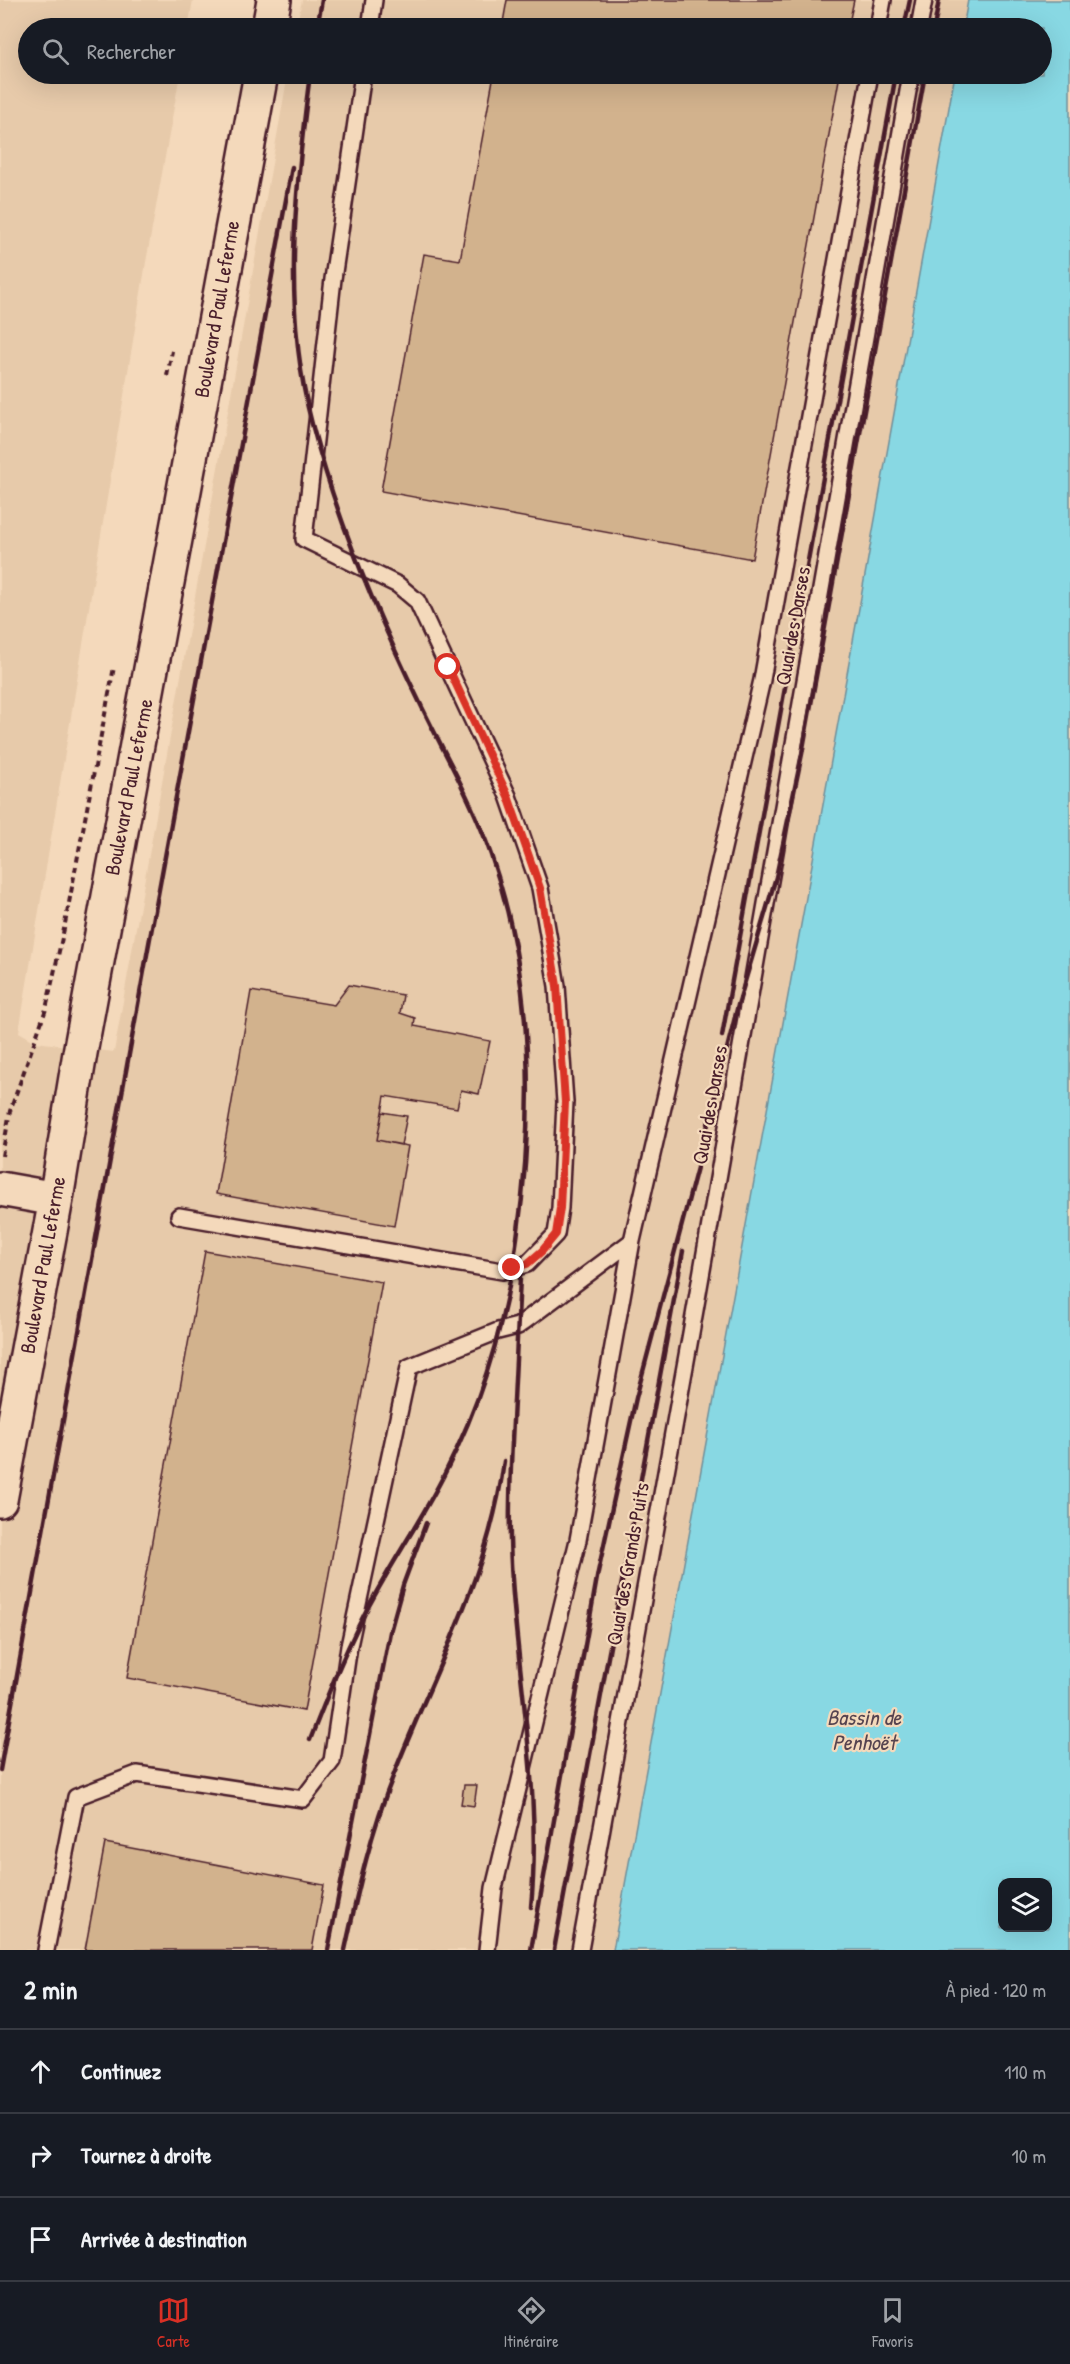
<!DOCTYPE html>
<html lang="fr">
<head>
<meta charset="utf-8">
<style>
  body { margin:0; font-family:"Patrick Hand",sans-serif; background:#242831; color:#f1f3f6 }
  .controls { position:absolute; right:18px; bottom:18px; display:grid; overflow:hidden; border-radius:12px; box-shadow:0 6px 24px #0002 }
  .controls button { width:54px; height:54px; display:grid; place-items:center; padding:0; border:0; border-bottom:2px solid #363941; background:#171b24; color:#f1f3f6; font:30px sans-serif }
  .stop { position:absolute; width:18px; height:18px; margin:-14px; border:4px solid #d93025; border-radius:50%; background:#fff }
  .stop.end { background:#d93025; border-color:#fff; box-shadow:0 2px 6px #0008 }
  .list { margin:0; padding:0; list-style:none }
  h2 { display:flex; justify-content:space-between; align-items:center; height:78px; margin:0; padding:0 24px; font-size:26px }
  h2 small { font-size:20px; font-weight:400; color:#9ea1a6 }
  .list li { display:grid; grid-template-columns:39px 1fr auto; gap:18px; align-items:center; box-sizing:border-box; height:84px; padding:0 24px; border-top:2px solid #363941 }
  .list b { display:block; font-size:22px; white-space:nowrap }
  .list em { font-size:20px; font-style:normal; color:#9ea1a6 }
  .icon { flex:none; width:33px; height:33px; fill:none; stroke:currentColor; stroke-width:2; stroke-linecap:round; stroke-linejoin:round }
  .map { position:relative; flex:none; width:1070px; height:1950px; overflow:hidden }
  .search { position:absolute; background:#171b24; box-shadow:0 6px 24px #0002; left:18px; right:18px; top:18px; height:66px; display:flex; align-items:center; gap:15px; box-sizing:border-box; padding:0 21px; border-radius:33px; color:#9ea1a6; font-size:22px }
  .sheet { height:330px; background:#171b24 }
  nav { display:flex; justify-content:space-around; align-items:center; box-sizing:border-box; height:84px; border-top:2px solid #363941; background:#171b24; font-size:16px; color:#9ea1a6 }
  nav a { display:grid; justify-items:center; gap:3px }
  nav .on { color:#d93025 }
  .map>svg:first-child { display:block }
  .built { fill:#e7caaa; fill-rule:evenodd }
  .water { fill:#88d8e3; stroke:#6f8e99; stroke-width:1.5; fill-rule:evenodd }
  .building { fill:#d2b28d; stroke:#4a1f2b; stroke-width:1.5 }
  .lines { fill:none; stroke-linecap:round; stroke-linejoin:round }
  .service-casing { stroke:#4a1f2b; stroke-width:20 }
  .secondary-casing { stroke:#4a1f2b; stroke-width:38 }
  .path { stroke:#4a1f2b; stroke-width:4; stroke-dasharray:6 4.5; stroke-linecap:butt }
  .service { stroke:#f4d9bb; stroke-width:15 }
  .secondary { stroke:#f4d9bb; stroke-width:33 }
  .rail { stroke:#4a1f2b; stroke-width:4.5 }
  .route { stroke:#d93025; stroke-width:8 }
  .labels { text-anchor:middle; stroke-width:4.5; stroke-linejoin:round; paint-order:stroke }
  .street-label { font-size:21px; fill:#4a1f2b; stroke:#f4d9bb }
  .water-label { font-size:22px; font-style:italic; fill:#564450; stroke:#f4d9bb }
</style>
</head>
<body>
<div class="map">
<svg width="1070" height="1950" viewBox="0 0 1070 1950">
  <rect width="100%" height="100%" fill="#f4d9bb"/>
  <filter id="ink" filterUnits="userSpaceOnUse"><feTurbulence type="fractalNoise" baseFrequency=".0167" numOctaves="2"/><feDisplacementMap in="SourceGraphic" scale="12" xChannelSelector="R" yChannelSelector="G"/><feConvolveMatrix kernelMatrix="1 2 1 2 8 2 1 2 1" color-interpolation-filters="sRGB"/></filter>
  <g filter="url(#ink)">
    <!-- built -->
    <path class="built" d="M0,0H193L188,28H28V74H180L146,262L19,1032L36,1042L114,1052L288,74H1042V28H296L302,0H1070V1950H0ZM1002,1882H1048V1928H1002Z"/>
    <!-- water -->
    <path class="water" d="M968,0H1070V1950H613L860,603L955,74H1042V28H963ZM1002,1882H1048V1928H1002Z"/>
    <!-- building -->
    <path class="building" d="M507,0H854L848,28H502Z
      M494,74H840L752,559L381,491L424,254L460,260Z
      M349,985L403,995L400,1013L415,1018L414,1026L490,1041L479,1094L461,1090L457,1108L385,1096L377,1140L408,1146L394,1226L216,1194L251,991L334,1005Z
      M382,1112L407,1116L401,1145L377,1140Z
      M205,1251L382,1282L304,1711L127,1678Z
      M464,1785H477L474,1806L461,1804Z
      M105,1843L324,1885L312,1950H85Z"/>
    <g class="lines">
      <!-- service casing -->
      <g class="service-casing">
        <path id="service" d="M370,28L374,0
          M878,28L883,0
          M919,28L924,0
          M179,1216L502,1271L527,1264L556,1234L560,1208L565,1102L557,986L540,888L508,796L417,601L398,585L304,539L333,279L363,74
          M46,1950L76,1797L137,1774L303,1799L332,1761L349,1646L409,1367L498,1331L518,1326L632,1241L762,680L870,74
          M487,1950L494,1888L578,1540L632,1241
          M580,1950L691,1333L911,74"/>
      </g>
      <!-- secondary casing -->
      <g class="secondary-casing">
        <path id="secondary" d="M269,28L274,0
          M0,1189L56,1199
          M0,1500L56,1199L80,1053L261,74"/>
      </g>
      <!-- path -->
      <path class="path" d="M167,376L172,351
        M2,1156L10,1111L46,1009L64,929L114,667"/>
      <!-- service -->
      <use href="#service" class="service"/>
      <!-- secondary -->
      <use href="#secondary" class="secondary"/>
      <!-- rail -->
      <path class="rail" d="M317,28L322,0
        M904,28L910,0
        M934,28L939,0
        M310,74C295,189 282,310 312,424C337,521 376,613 420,703C444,753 473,802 491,855C533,977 535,1111 517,1238C506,1319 482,1401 445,1473C420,1523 387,1569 362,1619C342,1658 326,1699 310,1740
        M722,1036L896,74
        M521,1257C518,1312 516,1366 513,1421C511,1460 509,1500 510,1539C513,1662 543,1783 531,1907
        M0,1770L148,949L292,167
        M328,1950L390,1632L403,1585L426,1523
        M345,1950C358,1890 371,1831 394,1774C434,1671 490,1573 504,1461
        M531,1950L598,1572L636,1398L699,1160L738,1005L776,877L802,754L925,74
        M554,1950L683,1251"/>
    </g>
  </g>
  <g class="lines" filter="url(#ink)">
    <!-- route -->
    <path class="route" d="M448,667L508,796L540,888L557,986L565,1102L560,1208L556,1234L542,1251L527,1264L512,1268"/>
  </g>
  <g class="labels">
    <!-- street labels -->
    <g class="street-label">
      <text transform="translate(217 309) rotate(-80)" y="7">Boulevard Paul Leferme</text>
      <text transform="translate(793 626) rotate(-80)" y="7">Quai des Darses</text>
      <text transform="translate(129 787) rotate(-79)" y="7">Boulevard Paul Leferme</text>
      <text transform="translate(710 1105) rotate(-80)" y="7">Quai des Darses</text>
      <text transform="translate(43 1265) rotate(-80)" y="7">Boulevard Paul Leferme</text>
      <text transform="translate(628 1564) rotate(-80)" y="7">Quai des Grands Puits</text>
    </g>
    <!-- water labels -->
    <g class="water-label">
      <text x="864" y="1725">Bassin de<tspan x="864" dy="25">Penhoët</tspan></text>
    </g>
  </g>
</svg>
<div class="controls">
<button><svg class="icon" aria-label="layers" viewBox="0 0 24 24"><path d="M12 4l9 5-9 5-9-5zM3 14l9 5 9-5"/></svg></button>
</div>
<div class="stop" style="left:448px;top:667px"></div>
<div class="stop end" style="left:512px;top:1268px"></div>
<div class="search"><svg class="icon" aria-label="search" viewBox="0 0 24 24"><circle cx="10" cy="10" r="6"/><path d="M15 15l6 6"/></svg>Rechercher</div>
</div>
<section class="sheet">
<h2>2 min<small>À pied · 120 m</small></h2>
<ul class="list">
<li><svg class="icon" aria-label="ahead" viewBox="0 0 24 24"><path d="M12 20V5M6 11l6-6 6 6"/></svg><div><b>Continuez</b></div><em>110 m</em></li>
<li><svg class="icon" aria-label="right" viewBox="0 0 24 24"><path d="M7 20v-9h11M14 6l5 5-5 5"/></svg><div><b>Tournez à droite</b></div><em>10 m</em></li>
<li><svg class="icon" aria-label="arrive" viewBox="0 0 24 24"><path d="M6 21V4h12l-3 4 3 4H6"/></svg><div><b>Arrivée à destination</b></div></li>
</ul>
</section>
<nav>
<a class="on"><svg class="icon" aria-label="map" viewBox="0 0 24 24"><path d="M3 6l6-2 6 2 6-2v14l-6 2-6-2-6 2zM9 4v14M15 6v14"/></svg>Carte</a>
<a><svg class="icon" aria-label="directions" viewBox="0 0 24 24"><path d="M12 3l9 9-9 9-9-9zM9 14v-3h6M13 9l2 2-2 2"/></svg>Itinéraire</a>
<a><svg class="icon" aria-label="saved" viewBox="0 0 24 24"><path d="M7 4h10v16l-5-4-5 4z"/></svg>Favoris</a>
</nav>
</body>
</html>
